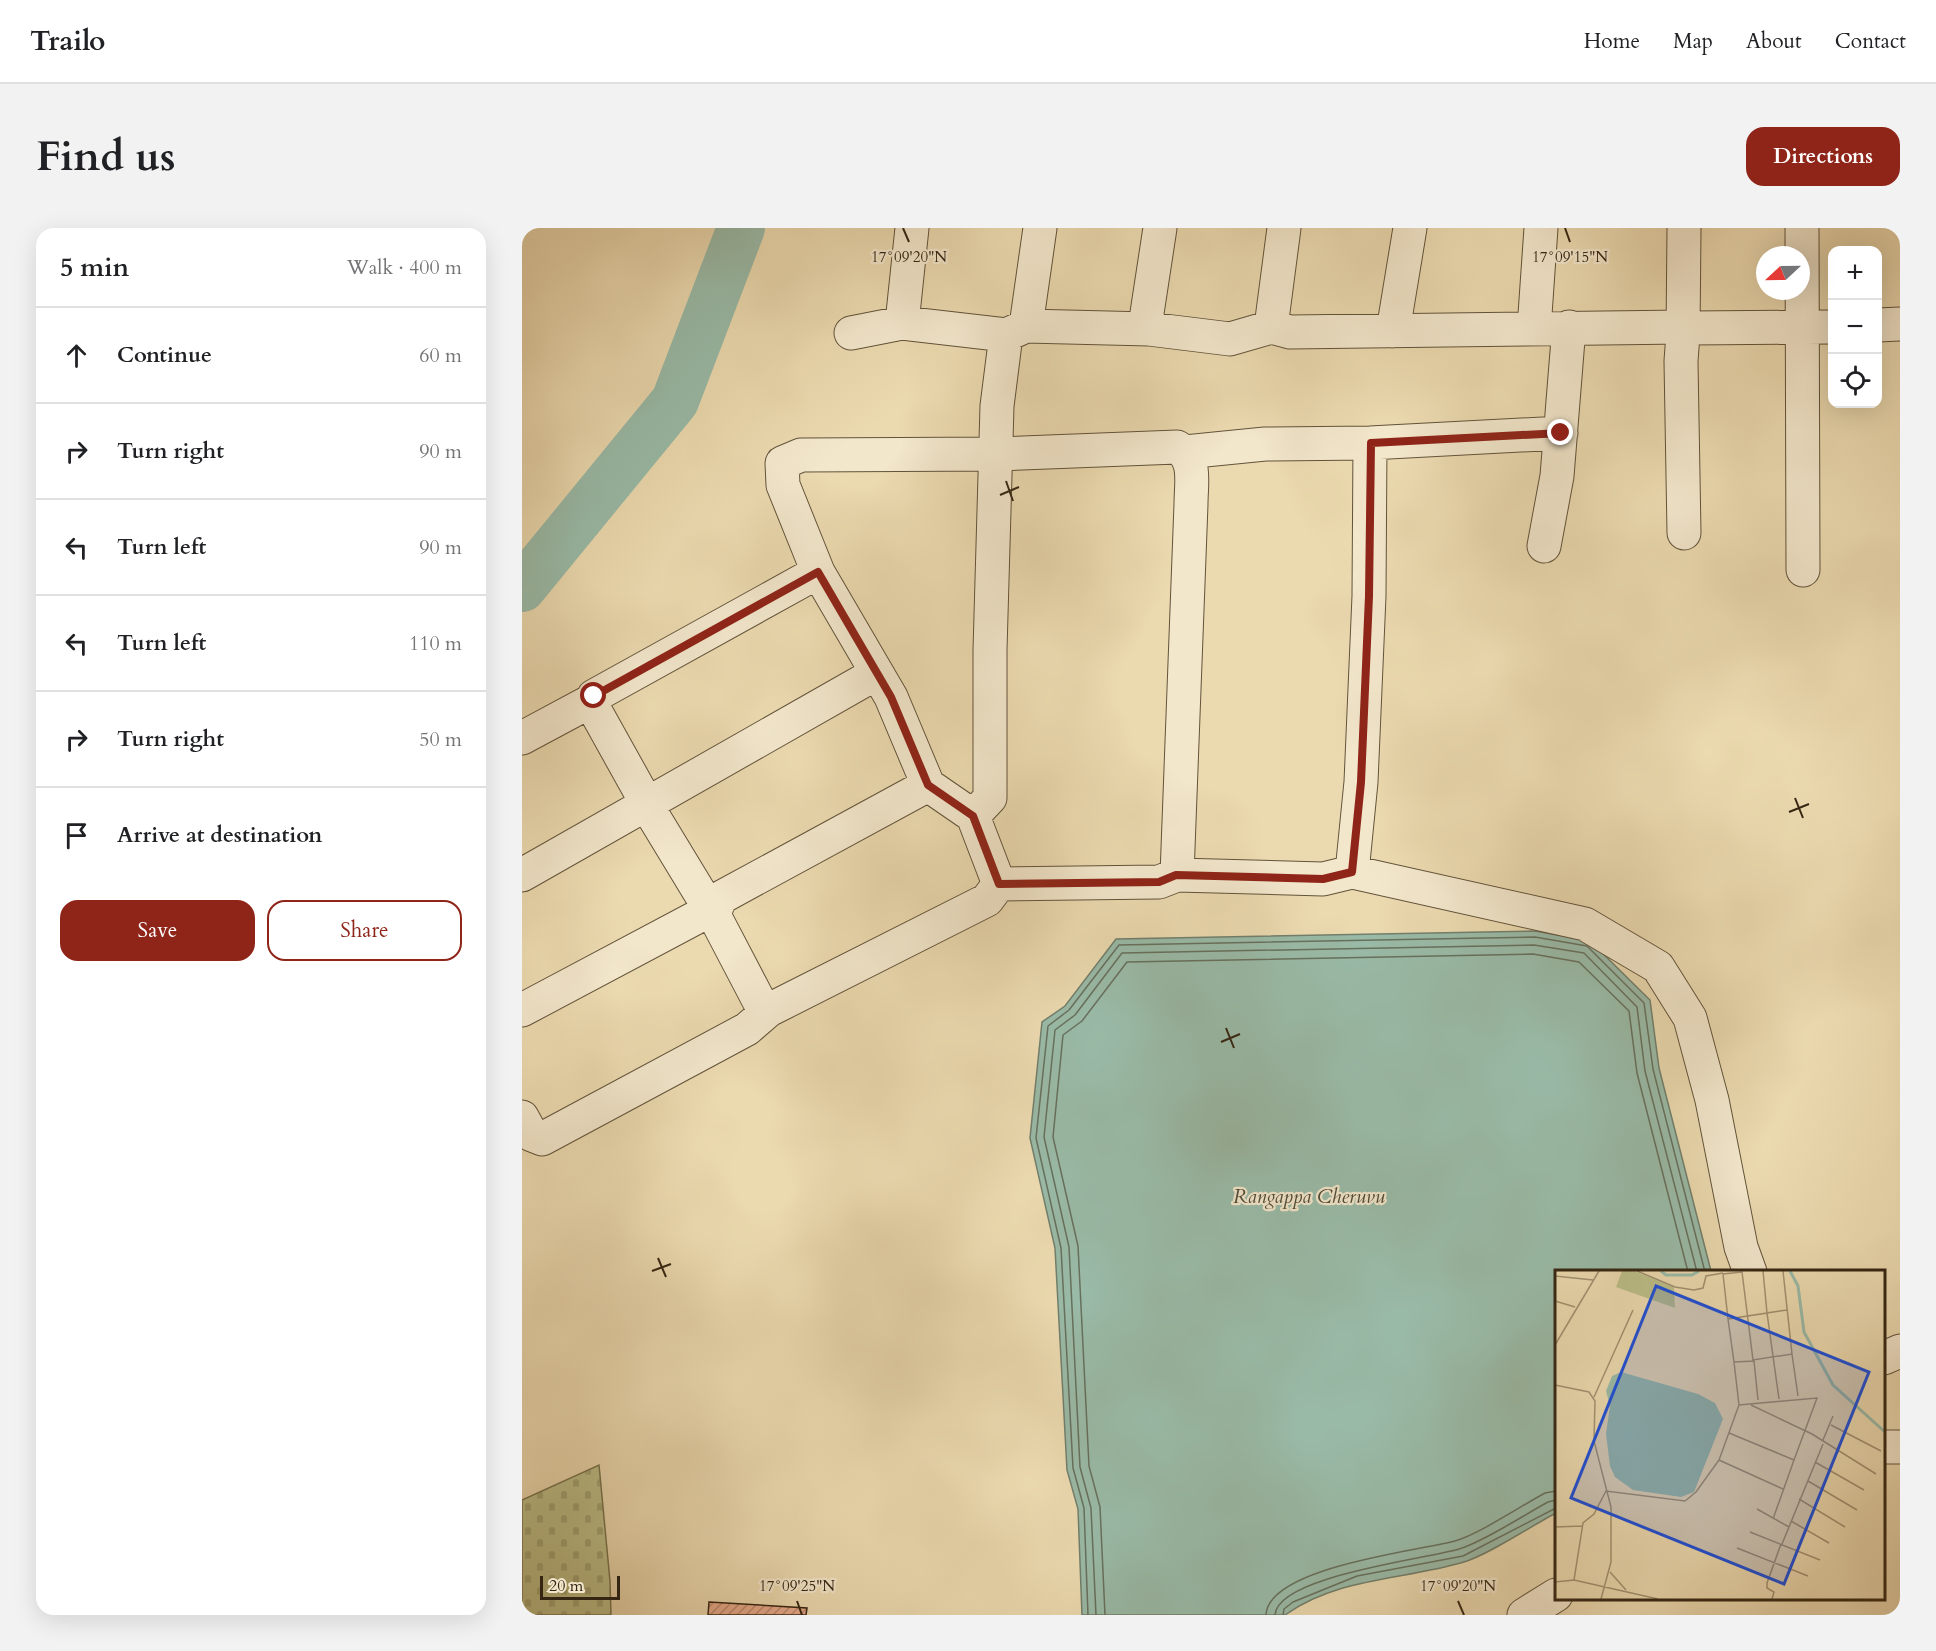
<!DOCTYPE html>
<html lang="en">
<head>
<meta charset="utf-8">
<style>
  body { margin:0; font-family:Cardo,serif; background:#f2f2f2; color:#202124 }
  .controls { position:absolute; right:18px; top:18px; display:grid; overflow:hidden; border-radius:12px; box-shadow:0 6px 24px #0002 }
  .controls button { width:54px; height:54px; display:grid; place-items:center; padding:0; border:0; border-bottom:2px solid #e0e0e0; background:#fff; color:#202124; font:30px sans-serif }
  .compass { position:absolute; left:1234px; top:18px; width:54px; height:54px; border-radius:50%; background:#fff; box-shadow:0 6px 24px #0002; rotate:248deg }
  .scale { position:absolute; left:18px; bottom:15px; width:80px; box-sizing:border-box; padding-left:6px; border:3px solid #352613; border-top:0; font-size:16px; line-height:21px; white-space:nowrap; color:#352613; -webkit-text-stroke:4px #f2e6cb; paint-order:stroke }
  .stop { position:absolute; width:18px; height:18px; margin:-14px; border:4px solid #8f2418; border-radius:50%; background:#fff }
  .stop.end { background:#8f2418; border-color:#fff; box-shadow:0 2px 6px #0008 }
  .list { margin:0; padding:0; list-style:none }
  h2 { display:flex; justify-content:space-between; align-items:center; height:78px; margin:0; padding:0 24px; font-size:26px }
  h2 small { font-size:20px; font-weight:400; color:#757577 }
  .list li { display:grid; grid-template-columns:39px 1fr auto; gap:18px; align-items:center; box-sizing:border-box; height:96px; padding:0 24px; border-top:2px solid #e0e0e0 }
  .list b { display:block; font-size:22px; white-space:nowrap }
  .list em { font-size:20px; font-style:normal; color:#757577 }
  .actions { display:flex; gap:12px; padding:18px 24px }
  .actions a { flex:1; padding:14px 0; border:2px solid #8f2418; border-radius:18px; text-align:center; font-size:21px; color:#8f2418 }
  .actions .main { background:#8f2418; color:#fff }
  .icon { flex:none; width:33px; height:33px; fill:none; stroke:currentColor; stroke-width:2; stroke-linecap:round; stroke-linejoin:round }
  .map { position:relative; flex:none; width:1378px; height:1387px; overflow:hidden; border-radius:18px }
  header { display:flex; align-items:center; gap:36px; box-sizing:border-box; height:84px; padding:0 30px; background:#fff; border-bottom:2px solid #e0e0e0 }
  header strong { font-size:28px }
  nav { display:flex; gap:33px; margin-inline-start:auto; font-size:21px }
  .intro { display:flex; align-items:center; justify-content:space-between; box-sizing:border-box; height:144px; padding:0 36px }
  h1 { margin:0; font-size:42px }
  .button { padding:15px 27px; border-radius:18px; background:#8f2418; color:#fff; font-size:21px; font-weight:700 }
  main { display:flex; gap:36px; padding:0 36px }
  aside { flex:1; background:#fff; border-radius:18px; box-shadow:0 6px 24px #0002 }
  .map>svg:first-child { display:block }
  .cemetery { fill:url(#cemetery-stones); stroke:#78724e; stroke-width:1.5 }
  .water { fill:#99baa7; stroke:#717f6c; stroke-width:1.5 }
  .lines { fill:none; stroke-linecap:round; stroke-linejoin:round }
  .shore { stroke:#67705d; stroke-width:1.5 }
  .river { stroke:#99baa7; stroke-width:48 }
  .building { fill:url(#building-hatch); stroke:#352613; stroke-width:1.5 }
  .minor-casing { stroke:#62533a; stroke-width:35 }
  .minor { stroke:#f2e6cb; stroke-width:33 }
  .route { stroke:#8f2418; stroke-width:8 }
  .ticks { fill:none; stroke:#352613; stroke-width:2 }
  .labels { text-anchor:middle; stroke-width:4.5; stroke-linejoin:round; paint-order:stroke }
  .water-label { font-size:20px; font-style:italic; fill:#4e4b38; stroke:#f2e6cb }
  .inset-river { fill:none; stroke:#99baa7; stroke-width:3 }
  .inset-road { fill:none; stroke:#a29171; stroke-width:1.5 }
  .view { fill:#1d4ed8; fill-opacity:0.15; stroke:#1d4ed8; stroke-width:3 }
  .inset-edge { fill:none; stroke:#352613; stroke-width:3 }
  .ticks-label { font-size:15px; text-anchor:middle; fill:#352613; stroke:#f2e6cb; stroke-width:4.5; stroke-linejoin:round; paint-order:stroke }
</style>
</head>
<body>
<header>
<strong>Trailo</strong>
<nav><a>Home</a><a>Map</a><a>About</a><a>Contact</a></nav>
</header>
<div class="intro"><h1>Find us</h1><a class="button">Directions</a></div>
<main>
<aside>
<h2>5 min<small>Walk · 400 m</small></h2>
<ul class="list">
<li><svg class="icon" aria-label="ahead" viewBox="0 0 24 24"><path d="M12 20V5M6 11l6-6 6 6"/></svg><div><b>Continue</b></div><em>60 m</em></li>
<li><svg class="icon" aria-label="right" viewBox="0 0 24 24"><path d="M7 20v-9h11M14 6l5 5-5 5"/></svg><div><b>Turn right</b></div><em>90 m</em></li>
<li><svg class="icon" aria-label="left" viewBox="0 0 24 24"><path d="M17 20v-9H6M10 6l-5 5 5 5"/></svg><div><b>Turn left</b></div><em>90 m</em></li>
<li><svg class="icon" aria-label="left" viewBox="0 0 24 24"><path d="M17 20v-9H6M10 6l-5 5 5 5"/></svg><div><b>Turn left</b></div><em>110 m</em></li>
<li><svg class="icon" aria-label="right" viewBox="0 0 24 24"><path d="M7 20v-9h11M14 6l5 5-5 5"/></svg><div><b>Turn right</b></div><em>50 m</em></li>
<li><svg class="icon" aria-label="arrive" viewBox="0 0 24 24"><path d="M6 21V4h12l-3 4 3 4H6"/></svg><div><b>Arrive at destination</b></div></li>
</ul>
<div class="actions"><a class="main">Save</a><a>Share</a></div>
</aside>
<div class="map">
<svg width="1378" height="1387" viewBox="0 0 1378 1387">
  <defs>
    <pattern id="cemetery-stones" width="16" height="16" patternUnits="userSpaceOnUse" patternTransform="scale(1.5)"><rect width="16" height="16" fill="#bbbe88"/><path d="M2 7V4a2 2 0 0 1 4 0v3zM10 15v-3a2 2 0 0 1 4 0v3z" fill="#a1a374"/></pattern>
    <pattern id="building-hatch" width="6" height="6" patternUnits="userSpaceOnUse" patternTransform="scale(1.5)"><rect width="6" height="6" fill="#e7aa8b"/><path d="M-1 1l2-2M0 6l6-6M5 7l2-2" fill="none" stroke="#bc8a70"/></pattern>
  </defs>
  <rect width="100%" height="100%" fill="#ebd9af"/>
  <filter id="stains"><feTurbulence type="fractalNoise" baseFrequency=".00333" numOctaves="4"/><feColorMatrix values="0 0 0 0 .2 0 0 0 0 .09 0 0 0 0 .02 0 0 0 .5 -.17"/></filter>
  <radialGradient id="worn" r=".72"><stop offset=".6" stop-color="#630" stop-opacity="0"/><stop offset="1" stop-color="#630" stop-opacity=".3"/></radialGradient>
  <!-- cemetery -->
  <path class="cemetery" d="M77,1237L88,1353L89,1387H0V1272Z"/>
  <!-- water -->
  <path class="water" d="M1013,703L1068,713L1128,772L1137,840L1189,1043L1034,1044V1285C1009,1298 968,1326 942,1334C882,1352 816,1349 763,1387H560L556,1281L545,1242L533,1020L508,910L520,794L543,778L594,711Z"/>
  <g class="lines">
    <!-- shore -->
    <path class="shore" d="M566,1387L562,1280L551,1240L539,1020L514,910L526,798L547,782L597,717L1013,709L1065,718L1122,775L1131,841L1183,1044
      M574,1387L569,1280L558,1239L547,1019L522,909L533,802L553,787L600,725L1012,717L1062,725L1115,779L1123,843L1175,1044
      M583,1387L578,1279L567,1238L556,1018L531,909L541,807L560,793L605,734L1011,726L1057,734L1107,783L1115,845L1166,1044
      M744,1387C746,1339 896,1323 933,1313C957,1306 999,1278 1023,1265L1034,1263
      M753,1387C755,1348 905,1331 937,1321C961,1314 1002,1287 1026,1274L1034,1272
      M761,1387L762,1381L771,1374L835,1348L941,1328L1034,1280"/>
    <!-- river -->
    <path class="river" d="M0,360L153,173L219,0"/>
  </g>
  <!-- building -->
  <path class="building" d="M187,1374L285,1380L284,1387H186Z"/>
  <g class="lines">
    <!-- minor casing -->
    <g class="minor-casing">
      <path id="minor" d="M1280,0L1281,342
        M380,95L390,0
        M1356,97L1378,96
        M504,98L518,0
        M749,99L762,0
        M627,101L625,85L638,0
        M1012,101L1019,0
        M871,103L888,0
        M329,105L380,95L484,107
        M1161,106L1169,100L1310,99
        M663,224L743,216L848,215L1039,205
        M1162,305L1159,133L1161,106L1162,0
        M1022,318L1035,248L1047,99
        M0,510L69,473
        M406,557L198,670L192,687L237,773L247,782L259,776L465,672L477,656
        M132,572L119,565L70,477L72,468L296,344
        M451,588L468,570V422L475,178L484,107L504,98L627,101L708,111L749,99L768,104L1161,99
        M830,644L1063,696L1136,739L1168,790L1190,872L1219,1019L1228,1044
        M0,647L355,445
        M477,656L451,588L406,557L369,469L296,344L261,257L260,235L279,227L475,226L655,219C675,231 669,255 669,276L655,647
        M477,656L637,654L655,647L801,651L830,644L839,554L847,368L848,215
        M0,782L192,680L181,670L130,586L132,572
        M0,889L10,907L20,911L225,801L247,782
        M1362,1130L1378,1123
        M1362,1219H1378
        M1002,1387L1034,1367"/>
    </g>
    <!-- minor -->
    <use href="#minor" class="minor"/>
  </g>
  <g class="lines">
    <!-- route -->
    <path class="route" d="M72,468L296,344L369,469L406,557L451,588L477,656L637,654L654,647L801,651L830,644L839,554L847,368L849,215L1039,205"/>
  </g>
  <!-- ticks -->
  <path class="ticks" d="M381,0L387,14M1043,0L1048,14M484,253L491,273M478,267L497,259M1273,570L1281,590M1267,584L1287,576M704,800L712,820M699,814L718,806M136,1030L144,1049M130,1043L149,1036M275,1373L280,1387M936,1373L942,1387"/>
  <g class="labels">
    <!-- water labels -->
    <g class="water-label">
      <text x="787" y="975">Rangappa Cheruvu</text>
    </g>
  </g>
  <!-- overview -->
  <g transform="translate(1033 1042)">
    <rect width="330" height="330" fill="#ebd9af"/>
    <path d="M67,1H79L119,17L120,38L61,17Z" fill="#bbbe88"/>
    <path d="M66,102L143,124L160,133L168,149L139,222L126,227L78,220L60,207L55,196L51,164L55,136L51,121L57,106Z" fill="#99baa7"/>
    <path class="inset-river" d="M106,1L111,5H137L144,1M235,1L243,16L249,62L278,115L330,162"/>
    <path class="inset-road" d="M82,1L120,17L139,20L148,18L151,6L168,3M228,1L237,84M0,6L38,10M0,31L20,37M173,49L168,4L187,2L198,90L237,84L243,126M0,75L44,1M179,92L173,49L212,43L208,1M0,115L34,122L40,131L39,171L56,237V292L46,329M39,127L78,40M224,129L212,43L232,40M203,130L199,91L179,92L184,135L164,190L228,219M196,135L257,164L321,204M276,155L326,181M174,163L239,190L262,128L184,135M268,170L278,146M260,192L309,220M253,211L302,240M244,229L290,257M202,239L234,257M218,249L239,190M236,251L274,273M0,257L27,256M195,262L265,290M227,274L268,174M182,278L253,306M55,302L71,320M19,310L28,253L39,244L51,221L130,231L141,222L164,190M0,312L19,310L103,329M217,329L219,322L212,318V313L226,274"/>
    <path class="view" d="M101,16L314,102L229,314L16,228Z"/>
    <rect width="330" height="330" class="inset-edge"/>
  </g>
  <g class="ticks-label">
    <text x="387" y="34">17°09'20"N</text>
    <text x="1048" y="34">17°09'15"N</text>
    <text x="275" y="1363">17°09'25"N</text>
    <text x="936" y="1363">17°09'20"N</text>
  </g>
  <rect width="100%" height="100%" filter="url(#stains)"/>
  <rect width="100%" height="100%" fill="url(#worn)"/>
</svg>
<div class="controls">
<button>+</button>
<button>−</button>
<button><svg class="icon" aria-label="locate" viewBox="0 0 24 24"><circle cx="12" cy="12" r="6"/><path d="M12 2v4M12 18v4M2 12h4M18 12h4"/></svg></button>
</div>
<svg class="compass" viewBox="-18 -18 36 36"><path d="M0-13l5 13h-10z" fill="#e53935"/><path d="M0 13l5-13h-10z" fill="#757577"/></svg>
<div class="scale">20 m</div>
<div class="stop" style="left:72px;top:468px"></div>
<div class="stop end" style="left:1039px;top:205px"></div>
</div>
</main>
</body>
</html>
